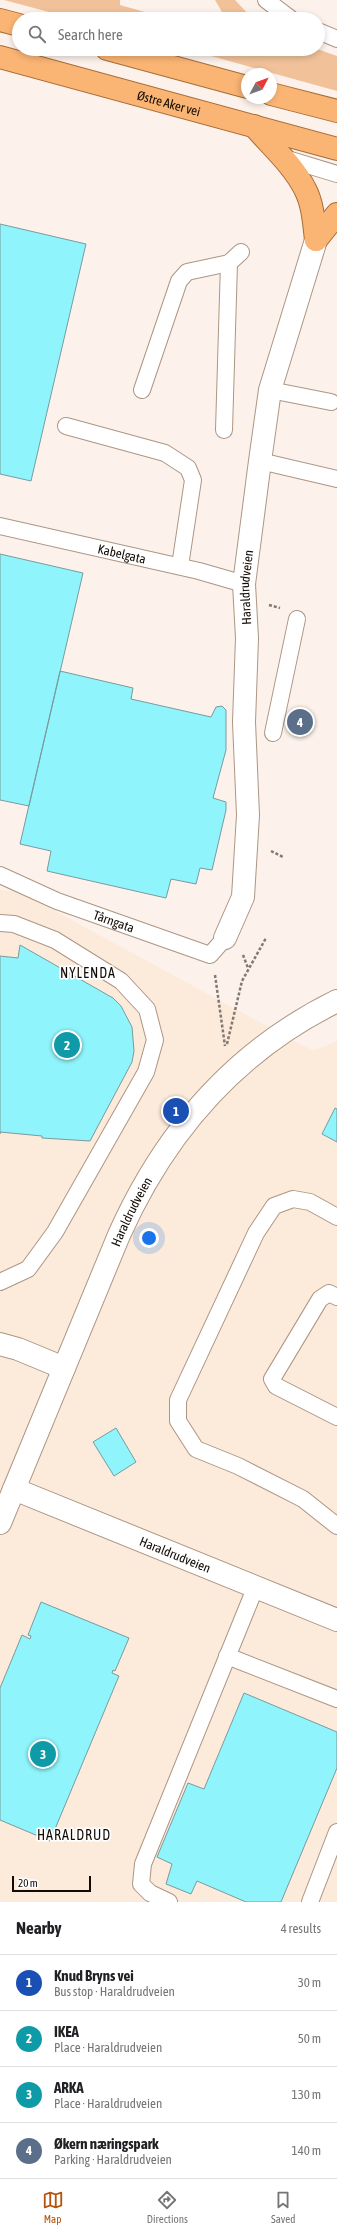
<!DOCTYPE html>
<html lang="en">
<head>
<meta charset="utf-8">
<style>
  body { margin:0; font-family:"Asap Condensed",sans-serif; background:#f6f6f6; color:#202124 }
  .compass { position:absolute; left:241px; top:68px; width:36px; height:36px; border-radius:50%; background:#fff; box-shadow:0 2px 6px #0003; rotate:49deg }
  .scale { position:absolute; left:12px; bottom:10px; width:79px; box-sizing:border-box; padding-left:4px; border:2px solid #120a05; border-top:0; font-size:11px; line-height:14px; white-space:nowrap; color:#120a05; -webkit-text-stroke:3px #fff; paint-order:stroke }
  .you { position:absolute; left:149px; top:1238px; width:14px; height:14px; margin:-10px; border:3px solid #fff; border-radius:50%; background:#1a73e8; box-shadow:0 0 0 6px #1a73e833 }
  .badge { display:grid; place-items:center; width:26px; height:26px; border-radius:50%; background:#b45309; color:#fff; font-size:13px; font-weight:700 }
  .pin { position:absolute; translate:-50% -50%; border:2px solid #fff; box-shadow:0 1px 4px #0006 }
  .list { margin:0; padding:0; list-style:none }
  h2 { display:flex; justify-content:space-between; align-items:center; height:52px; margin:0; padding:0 16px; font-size:17px }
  h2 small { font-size:13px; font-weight:400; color:#757577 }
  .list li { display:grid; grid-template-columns:26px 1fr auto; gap:12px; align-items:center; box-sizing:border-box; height:56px; padding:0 16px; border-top:1px solid #e0e0e0 }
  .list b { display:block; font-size:15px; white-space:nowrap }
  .list p { margin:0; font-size:13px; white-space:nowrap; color:#757577 }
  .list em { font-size:13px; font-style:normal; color:#757577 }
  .icon { flex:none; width:22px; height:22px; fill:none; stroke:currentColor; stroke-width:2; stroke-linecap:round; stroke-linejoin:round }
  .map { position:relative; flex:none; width:337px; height:1902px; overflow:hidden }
  .search { position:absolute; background:#fff; box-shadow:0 2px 6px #0003; left:12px; right:12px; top:12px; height:44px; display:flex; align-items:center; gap:10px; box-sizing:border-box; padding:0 14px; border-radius:22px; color:#757577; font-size:15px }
  .sheet { height:276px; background:#fff }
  nav { display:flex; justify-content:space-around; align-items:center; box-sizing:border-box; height:56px; border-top:1px solid #e0e0e0; background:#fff; font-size:11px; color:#757577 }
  nav a { display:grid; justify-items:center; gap:2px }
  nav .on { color:#b45309 }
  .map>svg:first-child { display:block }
  .built { fill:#fceadb }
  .green { fill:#f1c29a }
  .building { fill:#8ff4fb; stroke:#7a9b9e }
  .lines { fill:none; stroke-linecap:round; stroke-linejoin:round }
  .service-casing { stroke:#ac9684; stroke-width:18 }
  .minor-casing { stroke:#ac9684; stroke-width:24 }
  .tertiary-casing { stroke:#ac9684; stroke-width:24 }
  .trunk-casing { stroke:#a86d37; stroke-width:24 }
  .path { stroke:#827973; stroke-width:2.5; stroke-dasharray:3 2; stroke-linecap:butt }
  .service { stroke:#fff; stroke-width:16 }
  .minor { stroke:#fff; stroke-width:22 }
  .tertiary { stroke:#fff; stroke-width:22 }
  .trunk { stroke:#fab474; stroke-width:22 }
  .labels { text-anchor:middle; stroke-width:3.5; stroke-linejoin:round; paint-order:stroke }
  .street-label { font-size:13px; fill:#120a05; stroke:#fff }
  .neighbourhood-label { font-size:14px; letter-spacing:1px; fill:#120a05; stroke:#fff }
</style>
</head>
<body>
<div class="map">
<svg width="337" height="1902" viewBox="0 0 337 1902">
  <rect width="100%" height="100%" fill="#fcf2eb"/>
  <!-- built -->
  <path class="built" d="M0,890L20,892L313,1051L337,1041V1902H0Z"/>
  <!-- green -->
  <path class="green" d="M4,0H120V5L170,19H75Z
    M215,0H235L253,19H226Z
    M186,49H317L337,56V91Z"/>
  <!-- building -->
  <path class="building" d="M0,224L86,244L31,481L0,474Z
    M0,554L83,573L29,806L0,800Z
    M60,671L133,688L131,699L211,717L216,707L222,706L226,710V750L213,798L226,802V810L212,870L200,868L196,884L171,879L166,898L47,871L51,851L20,844Z
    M20,945L113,998L121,1006L132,1027L134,1051L132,1062L90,1141L42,1138V1136L0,1132V1134V956L18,958Z
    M335,1108L337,1109V1142L322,1134Z
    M116,1428L136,1462L114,1476L93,1442Z
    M41,1602L129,1638L115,1671L113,1670L112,1673L119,1676L50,1841L0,1820V1688L22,1635L30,1639L31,1636L28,1635Z
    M244,1693L337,1732V1768L281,1902H246L197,1881L191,1894L166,1884L172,1864L157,1857L188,1783L204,1789Z"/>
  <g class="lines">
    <!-- service casing -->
    <g class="service-casing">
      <g id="service">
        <path d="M266,0L291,19"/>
        <path d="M318,31L337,39"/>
        <path d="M281,157L337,174"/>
        <path d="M142,390L179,281L187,272L229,263L241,252"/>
        <path d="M270,390L331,402"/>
        <path d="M66,426L165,453L188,468L193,480L180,566"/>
        <path d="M224,430L229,263"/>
        <path d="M260,461L337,479"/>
        <path id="s1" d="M0,526L199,571L244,584"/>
        <path d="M273,733L297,619"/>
        <path id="s2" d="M0,875L57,901L210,955L225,938"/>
        <path d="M0,923L14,924L55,940L121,981L147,1009L155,1040L146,1072L55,1232L28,1269L0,1282"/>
        <path d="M337,1217L310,1202L293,1199L274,1206L256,1233L178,1400V1421L196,1449L238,1466L303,1499L337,1526"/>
        <path d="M337,1297L329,1293L320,1299L272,1379L276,1386L337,1417"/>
        <path d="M227,1656L337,1699"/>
        <path d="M169,1902L150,1893L141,1884L143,1864L256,1586"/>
        <path d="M310,1902L337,1832"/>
      </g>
    </g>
    <!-- minor casing -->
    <g class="minor-casing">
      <g id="minor">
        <path id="s3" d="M225,938L243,897L248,815L244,722L247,638L244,584L260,461L270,390L316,240"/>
        <path d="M0,1344L18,1349L64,1368"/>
        <path id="s4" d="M14,1489L337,1620"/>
      </g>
    </g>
    <!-- tertiary casing -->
    <g class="tertiary-casing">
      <g id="tertiary">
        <path id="s5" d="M0,1523L119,1235C165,1132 235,1051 337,1001"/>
      </g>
    </g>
    <!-- trunk casing -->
    <g class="trunk-casing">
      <g id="trunk">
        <path d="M0,20L19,25"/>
        <path d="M107,49L247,87"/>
        <path id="s6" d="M0,57L337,149"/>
        <path d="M271,94L337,111"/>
        <path d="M254,126C271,146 293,165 305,189C313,204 314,223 316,240"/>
        <path d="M316,240L337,214"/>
      </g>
    </g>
    <!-- path -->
    <path class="path" d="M269,605L280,608
      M271,851L283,857
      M243,955L248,968
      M215,975L225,1046
      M227,1044L242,981L266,938"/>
    <!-- service -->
    <use href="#service" class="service"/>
    <!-- minor -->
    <use href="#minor" class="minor"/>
    <!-- tertiary -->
    <use href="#tertiary" class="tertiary"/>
    <!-- trunk -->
    <use href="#trunk" class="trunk"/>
  </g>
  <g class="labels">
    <!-- street labels -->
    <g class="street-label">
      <text dy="5" stroke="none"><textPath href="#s6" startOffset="175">Østre Aker vei</textPath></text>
      <text dy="5" stroke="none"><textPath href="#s1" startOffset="125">Kabelgata</textPath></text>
      <text dy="5" stroke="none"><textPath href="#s3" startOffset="355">Haraldrudveien</textPath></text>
      <text dy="5" stroke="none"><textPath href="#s2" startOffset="123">Tårngata</textPath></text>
      <text dy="5" stroke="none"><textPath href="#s5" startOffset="338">Haraldrudveien</textPath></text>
      <text dy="5" stroke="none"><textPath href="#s4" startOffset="174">Haraldrudveien</textPath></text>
    </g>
    <!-- neighbourhood labels -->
    <g class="neighbourhood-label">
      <text x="88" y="978">NYLENDA</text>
      <text x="74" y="1840">HARALDRUD</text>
    </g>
  </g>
</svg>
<svg class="compass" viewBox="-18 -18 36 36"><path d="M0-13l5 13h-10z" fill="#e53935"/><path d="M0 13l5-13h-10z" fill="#757577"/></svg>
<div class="scale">20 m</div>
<div class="you"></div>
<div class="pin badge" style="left:176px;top:1111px;background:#1a4fb4">1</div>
<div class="pin badge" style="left:67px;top:1045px;background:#0f9aa8">2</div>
<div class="pin badge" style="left:43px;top:1754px;background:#0f9aa8">3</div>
<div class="pin badge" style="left:300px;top:722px;background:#5c6f8a">4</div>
<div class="search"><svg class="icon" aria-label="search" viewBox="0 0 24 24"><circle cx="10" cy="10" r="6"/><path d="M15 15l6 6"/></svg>Search here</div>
</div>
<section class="sheet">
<h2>Nearby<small>4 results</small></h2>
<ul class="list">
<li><span class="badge" style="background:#1a4fb4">1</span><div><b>Knud Bryns vei</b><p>Bus stop · Haraldrudveien</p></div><em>30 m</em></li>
<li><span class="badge" style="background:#0f9aa8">2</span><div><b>IKEA</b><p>Place · Haraldrudveien</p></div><em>50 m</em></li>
<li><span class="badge" style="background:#0f9aa8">3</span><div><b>ARKA</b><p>Place · Haraldrudveien</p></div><em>130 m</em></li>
<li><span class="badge" style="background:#5c6f8a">4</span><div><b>Økern næringspark</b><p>Parking · Haraldrudveien</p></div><em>140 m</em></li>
</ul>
</section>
<nav>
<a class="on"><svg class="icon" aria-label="map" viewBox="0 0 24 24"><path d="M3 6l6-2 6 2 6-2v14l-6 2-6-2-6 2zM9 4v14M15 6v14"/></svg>Map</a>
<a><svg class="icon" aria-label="directions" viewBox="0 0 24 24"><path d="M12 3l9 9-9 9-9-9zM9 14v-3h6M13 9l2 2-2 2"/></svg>Directions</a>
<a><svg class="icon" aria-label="saved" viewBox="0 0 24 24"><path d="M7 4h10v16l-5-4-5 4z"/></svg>Saved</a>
</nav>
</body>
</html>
